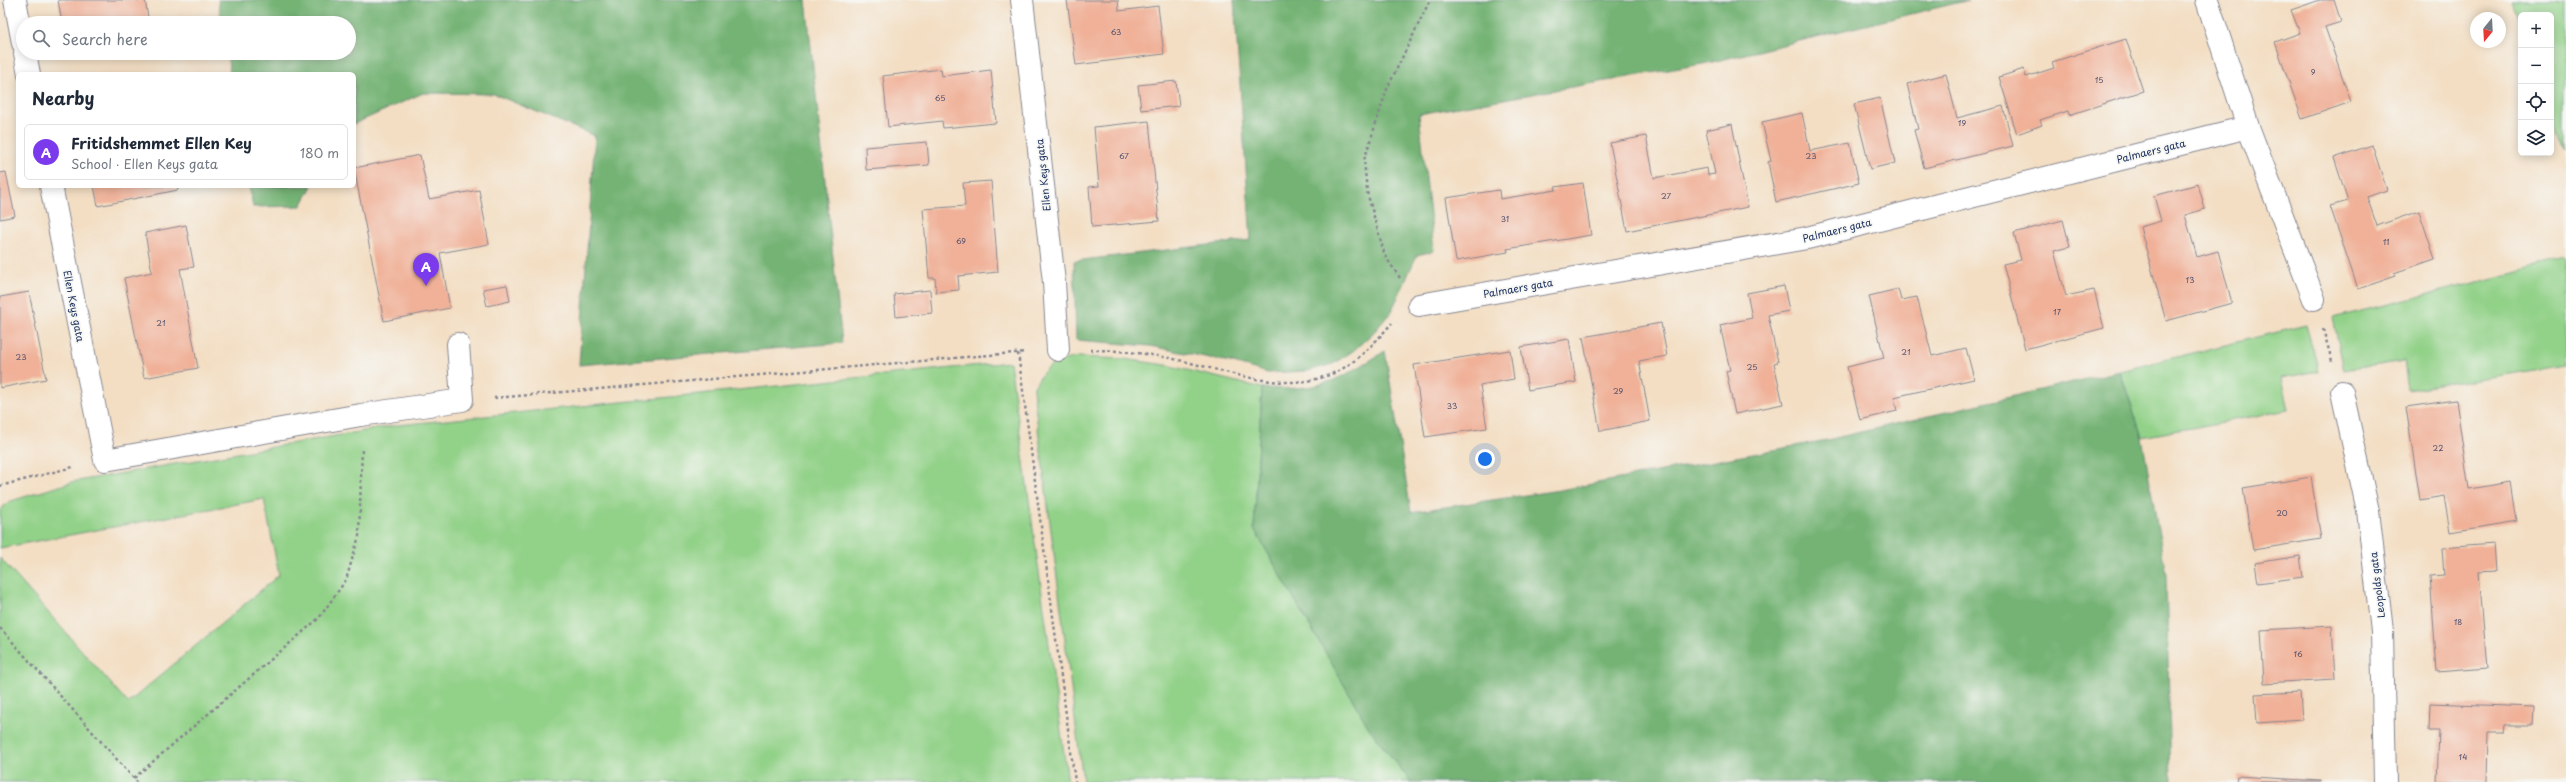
<!DOCTYPE html>
<html lang="en">
<head>
<meta charset="utf-8">
<style>
  body { margin:0; font-family:"Playpen Sans",sans-serif; background:#f2f2f3; color:#1f2937 }
  .controls { position:absolute; right:12px; top:12px; display:grid; overflow:hidden; border-radius:6px; box-shadow:0 2px 10px #0003 }
  .controls button { width:36px; height:36px; display:grid; place-items:center; padding:0; border:0; border-bottom:1px solid #e0e1e3; background:#fff; color:#1f2937; font:20px sans-serif }
  .compass { position:absolute; left:2470px; top:12px; width:36px; height:36px; border-radius:50%; background:#fff; box-shadow:0 2px 10px #0003; rotate:198deg }
  .you { position:absolute; left:1485px; top:459px; width:14px; height:14px; margin:-10px; border:3px solid #fff; border-radius:50%; background:#1a73e8; box-shadow:0 0 0 6px #1a73e833 }
  .badge { display:grid; place-items:center; width:26px; height:26px; border-radius:50%; background:#7c3aed; color:#fff; font-size:13px; font-weight:700 }
  .pin { position:absolute; translate:-50% -33px; filter:drop-shadow(0 1px 2px #0008) }
  .pin::after { content:''; position:absolute; top:21px; width:14px; height:12px; background:inherit; clip-path:polygon(0 0,100% 0,50% 100%) }
  .list { margin:0; padding:0; list-style:none }
  h2 { display:flex; justify-content:space-between; align-items:center; height:52px; margin:0; padding:0 16px; font-size:17px }
  h2 small { font-size:13px; font-weight:400; color:#747a83 }
  .list li { display:grid; grid-template-columns:26px 1fr auto; gap:12px; align-items:center; box-sizing:border-box; height:56px; margin:0 8px 8px; padding:0 8px; border:1px solid #e0e1e3; border-radius:6px }
  .list b { display:block; font-size:15px; white-space:nowrap }
  .list p { margin:0; font-size:13px; white-space:nowrap; color:#747a83 }
  .list em { font-size:13px; font-style:normal; color:#747a83 }
  .icon { flex:none; width:22px; height:22px; fill:none; stroke:currentColor; stroke-width:2; stroke-linecap:round; stroke-linejoin:round }
  .map { position:relative; flex:none; width:2566px; height:782px; overflow:hidden }
  .search { position:absolute; background:#fff; box-shadow:0 2px 10px #0003; left:16px; top:16px; width:340px; height:44px; display:flex; align-items:center; gap:10px; box-sizing:border-box; padding:0 14px; border-radius:22px; color:#747a83; font-size:15px }
  .panel { position:absolute; background:#fff; box-shadow:0 2px 10px #0003; left:16px; top:72px; width:340px; height:116px; border-radius:6px }
  .map>svg:first-child { display:block }
  .green { fill:#92d188; stroke:#568073 }
  .forest { fill:#75b374; stroke:#487169 }
  .building { fill:#f0b198 }
  .lines { fill:none; stroke-linecap:round; stroke-linejoin:round }
  .minor-casing { stroke:#878690; stroke-width:24 }
  .path { stroke:#878690; stroke-width:2.5; stroke-dasharray:3 3; stroke-linecap:butt }
  .minor { stroke:#fff; stroke-width:22 }
  .labels { text-anchor:middle; stroke-width:3.5; stroke-linejoin:round; paint-order:stroke }
  .number-label { font-size:8px; fill:#50506c }
  .street-label { font-size:10px; fill:#1b2f5e; stroke:#f6f6f2 }
</style>
</head>
<body>
<div class="map">
<svg width="2566" height="782" viewBox="0 0 2566 782">
  <rect width="100%" height="100%" fill="#f6f6f2"/>
  <filter id="ink" filterUnits="userSpaceOnUse"><feTurbulence type="fractalNoise" baseFrequency=".025" numOctaves="2"/><feDisplacementMap in="SourceGraphic" scale="8" xChannelSelector="R" yChannelSelector="G"/><feConvolveMatrix kernelMatrix="1 2 1 2 8 2 1 2 1" color-interpolation-filters="sRGB"/></filter>
  <filter id="wash" filterUnits="userSpaceOnUse"><feTurbulence type="fractalNoise" baseFrequency=".012" numOctaves="4" result="noise"/><feDisplacementMap in="SourceGraphic" scale="16" xChannelSelector="R" yChannelSelector="G"/><feGaussianBlur stdDeviation="0.9" result="paint"/><feColorMatrix in="noise" values="0 0 0 0 0 0 0 0 0 0 0 0 0 0 0 0 0 1.4 0 .05"/><feComposite in="paint" operator="in"/></filter>
  <g filter="url(#wash)">
    <rect width="100%" height="100%" fill="#f3dec3"/>
    <!-- green -->
    <path class="green" d="M2512,0H2566V149L2551,108V15H2521V25Z
      M2566,260V365L2408,390L2404,361L2344,370L2333,318Z
      M2306,325L2319,371L2281,378L2288,410L2142,437L2120,371Z
      M1079,357L1124,359L1166,365L1262,388L1254,529L1369,728L1411,782H1083L1033,389C1045,366 1053,361 1079,357Z
      M1010,362L1068,782H0V558L128,703L279,575L264,499L0,548V510L8,502L72,482L398,425Z"/>
    <!-- forest -->
    <path class="forest" d="M218,0H806L842,343L579,365L595,136L494,94L423,93L354,124V74H230L227,53H349V23H222Z
      M1234,0H1969L1708,63L1419,114L1434,251L1417,255L1391,312L1374,332L1353,351L1333,364L1308,371L1268,373L1230,362L1150,346L1076,340L1074,261L1251,240Z
      M249,186H312L301,206L253,207Z
      M1385,351L1411,512L1560,490L1827,440L2120,371L2142,437L2166,575L2171,782H1411L1369,728L1254,529L1262,388C1321,391 1336,382 1385,351Z"/>
    <g id="blocks">
      <!-- building -->
      <path class="building" d="M58,0H145L149,23H62Z
        M1067,0H1118L1119,11L1158,6L1164,54L1076,65Z
        M2320,0H2334L2341,22L2325,27L2351,102L2302,119L2275,42L2300,33L2291,10Z
        M2126,39L2143,91L2069,115L2068,111L2040,120L2042,125L2017,134L1999,77L2024,69L2026,77L2054,68L2052,62Z
        M941,69L942,76L991,70L996,123L943,128L942,121L888,127L883,76Z
        M1946,74L1957,118L2003,106L2013,146L1924,168L1914,130L1918,129L1907,84Z
        M1176,81L1179,106L1141,110L1138,85Z
        M1880,98L1895,163L1870,169L1854,104Z
        M1802,113L1810,151L1850,143L1859,183L1776,202L1768,162L1771,161L1762,122Z
        M1149,121L1159,221L1092,227L1089,187L1099,186L1094,127Z
        M1732,124L1748,207L1627,231L1610,143L1646,136L1654,178L1707,168L1708,175L1715,174L1706,130Z
        M927,142L929,165L866,170L865,147Z
        M2372,145L2387,190L2367,197L2377,226L2419,211L2435,259L2394,273L2396,276L2358,289L2330,206L2348,201L2334,158Z
        M420,155L429,199L479,190L489,244L440,253L450,308L384,321L354,168Z
        M6,172L15,216L0,219V173Z
        M991,181L998,272L958,276L959,290L936,292L935,278H929L923,209L965,206L963,183Z
        M1583,183L1591,235L1507,249L1508,252L1456,261L1446,198L1499,190L1500,199L1556,190L1555,187Z
        M2198,184L2205,209L2185,215L2197,257L2218,251L2232,303L2166,321L2140,227L2161,221L2154,196Z
        M94,186H177L178,190L98,206Z
        M2063,220L2070,247L2054,251L2066,296L2094,290L2104,328L2025,349L2003,264L2021,260L2014,233Z
        M186,225L194,267L180,269L198,368L144,378L124,278L152,272L145,233Z
        M507,285L510,301L487,306L483,289Z
        M1784,286L1789,311L1768,315L1778,362L1774,363L1783,404L1735,414L1726,371L1730,370L1720,325L1752,318L1747,293Z
        M1898,289L1901,300L1917,297L1932,356L1966,348L1974,379L1894,397L1897,411L1860,420L1847,367L1884,358L1869,296Z
        M930,290L932,313L896,317L894,294Z
        M29,292L46,379L0,388V297Z
        M1661,323L1667,356L1639,361L1650,421L1600,431L1583,337Z
        M1569,339L1576,382L1528,390L1521,347Z
        M1510,350L1514,379L1480,385L1487,428L1425,437L1414,365Z
        M2456,400L2469,489L2511,482L2517,521L2450,532L2444,496L2420,500L2406,407Z
        M2311,477L2321,539L2253,550L2243,488Z
        M2493,544L2495,571L2479,572L2487,668L2437,672L2430,576L2444,575L2442,548Z
        M2300,556L2303,577L2258,583L2255,563Z
        M2332,626L2335,679L2264,683L2261,630Z
        M2300,692L2302,720L2257,723L2255,694Z
        M2430,703L2533,707L2532,725H2505L2504,733H2488L2487,782H2437L2439,731H2429Z
        M2237,776L2321,781V782H2236Z"/>
    </g>
  </g>
  <g filter="url(#ink)">
    <use href="#blocks" fill-opacity="0" stroke="#878690" stroke-width="1"/>
    <g class="lines">
      <!-- minor casing -->
      <g class="minor-casing">
        <path id="minor" d="M15,0L23,43
          M1022,0L1054,282L1058,350
          M2207,0L2248,127L2314,299
          M25,53L29,74
          M51,186L105,460L361,415L462,400L458,344
          M1419,305L1807,238L2248,127
          M2342,392L2368,511L2382,631L2385,782"/>
      </g>
      <!-- path -->
      <path class="path" d="M1400,278L1385,256L1367,192L1364,160L1387,89L1430,0
        M2323,329L2332,361
        M1090,350C1116,350 1143,353 1169,358C1221,368 1286,398 1338,371C1360,360 1376,341 1392,323
        M1018,353L1075,782
        M494,398L1025,352
        M0,486L73,467
        M0,628L137,782
        M134,778L319,618L346,580L359,536L362,448"/>
      <!-- minor -->
      <use href="#minor" class="minor"/>
    </g>
  </g>
  <g class="labels">
    <!-- number labels -->
    <g class="number-label">
      <text x="1116" y="35">63</text>
      <text x="2313" y="75">9</text>
      <text x="2099" y="83">15</text>
      <text x="940" y="101">65</text>
      <text x="1962" y="126">19</text>
      <text x="1124" y="159">67</text>
      <text x="1811" y="159">23</text>
      <text x="1666" y="199">27</text>
      <text x="1505" y="222">31</text>
      <text x="961" y="244">69</text>
      <text x="2386" y="245">11</text>
      <text x="2190" y="283">13</text>
      <text x="2057" y="315">17</text>
      <text x="161" y="326">21</text>
      <text x="1906" y="355">21</text>
      <text x="21" y="360">23</text>
      <text x="1752" y="370">25</text>
      <text x="1618" y="394">29</text>
      <text x="1452" y="409">33</text>
      <text x="2438" y="451">22</text>
      <text x="2282" y="516">20</text>
      <text x="2458" y="625">18</text>
      <text x="2298" y="657">16</text>
      <text x="2463" y="760">14</text>
    </g>
    <!-- street labels -->
    <g class="street-label">
      <text transform="translate(2151 151) rotate(-14)" y="4">Palmaers gata</text>
      <text transform="translate(1043 175) rotate(-96)" y="4">Ellen Keys gata</text>
      <text transform="translate(1837 230) rotate(-14)" y="4">Palmaers gata</text>
      <text transform="translate(1518 288) rotate(-10)" y="4">Palmaers gata</text>
      <text transform="translate(74 306) rotate(79)" y="4">Ellen Keys gata</text>
      <text transform="translate(2377 585) rotate(-97)" y="4">Leopolds gata</text>
    </g>
  </g>
</svg>
<div class="controls">
<button>+</button>
<button>−</button>
<button><svg class="icon" aria-label="locate" viewBox="0 0 24 24"><circle cx="12" cy="12" r="6"/><path d="M12 2v4M12 18v4M2 12h4M18 12h4"/></svg></button>
<button><svg class="icon" aria-label="layers" viewBox="0 0 24 24"><path d="M12 4l9 5-9 5-9-5zM3 14l9 5 9-5"/></svg></button>
</div>
<svg class="compass" viewBox="-18 -18 36 36"><path d="M0-13l5 13h-10z" fill="#e53935"/><path d="M0 13l5-13h-10z" fill="#747a83"/></svg>
<div class="you"></div>
<div class="pin badge" style="left:426px;top:286px">A</div>
<div class="search"><svg class="icon" aria-label="search" viewBox="0 0 24 24"><circle cx="10" cy="10" r="6"/><path d="M15 15l6 6"/></svg>Search here</div>
<section class="panel">
<h2>Nearby<small></small></h2>
<ul class="list">
<li><span class="badge">A</span><div><b>Fritidshemmet Ellen Key</b><p>School · Ellen Keys gata</p></div><em>180 m</em></li>
</ul>
</section>
</div>
</body>
</html>
